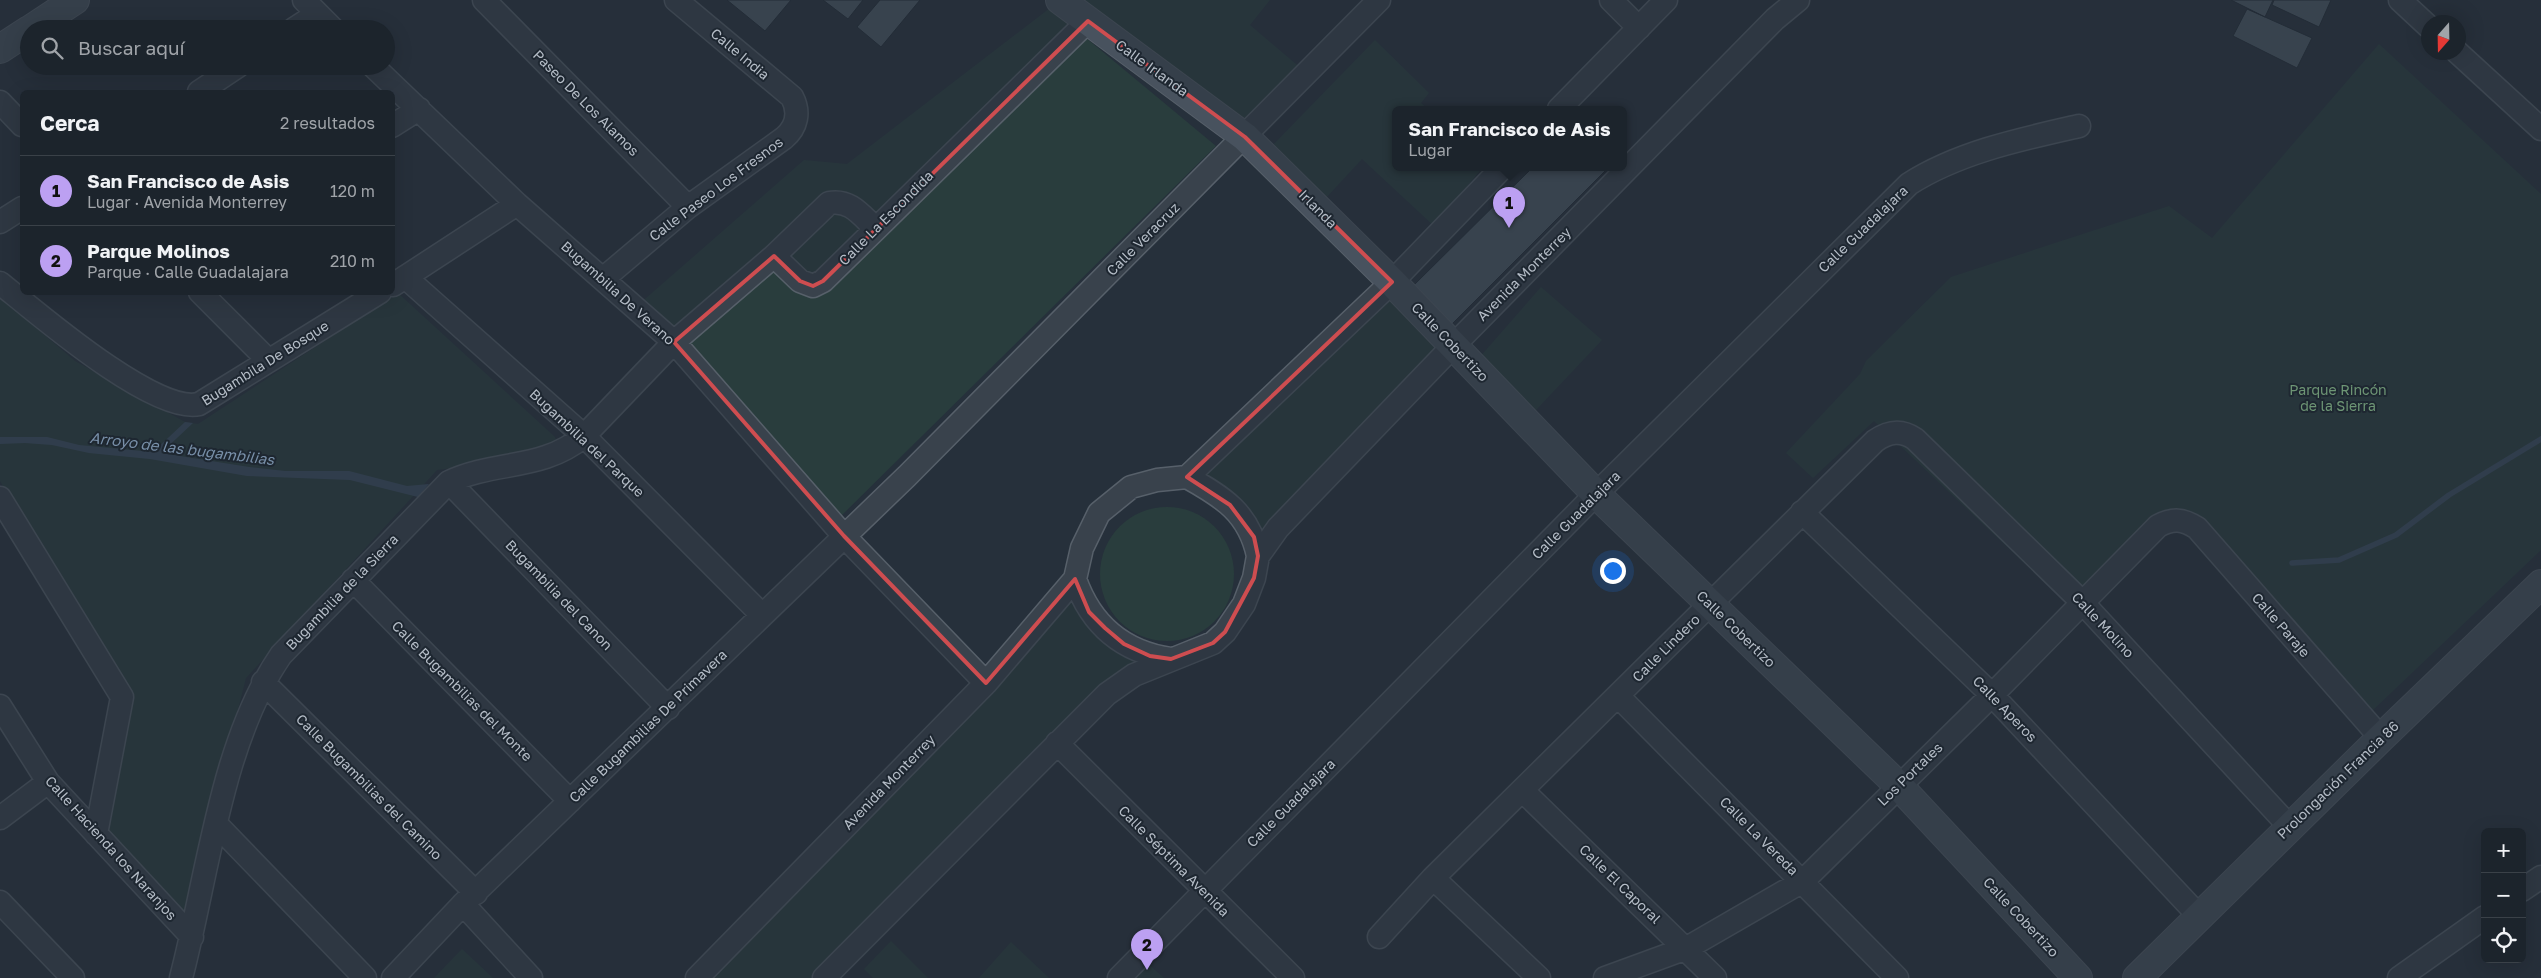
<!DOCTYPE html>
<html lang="es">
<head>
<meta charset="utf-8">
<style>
  body { margin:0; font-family:"Golos Text",sans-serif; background:#252c34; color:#f1f3f6 }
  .controls { position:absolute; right:15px; bottom:15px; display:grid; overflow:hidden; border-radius:8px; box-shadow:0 5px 20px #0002 }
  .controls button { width:45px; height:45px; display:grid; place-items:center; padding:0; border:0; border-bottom:1px solid #3a4148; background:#1c242c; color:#f1f3f6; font:25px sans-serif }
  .compass { position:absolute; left:2421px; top:15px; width:45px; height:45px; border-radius:50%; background:#1c242c; box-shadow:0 5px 20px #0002; rotate:200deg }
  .you { position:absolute; left:1612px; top:570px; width:18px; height:18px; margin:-12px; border:4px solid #fff; border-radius:50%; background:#1a73e8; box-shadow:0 0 0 8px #1a73e833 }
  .badge { display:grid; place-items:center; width:32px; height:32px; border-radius:50%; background:#bca0f2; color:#111; font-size:16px; font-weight:700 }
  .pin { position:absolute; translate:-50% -41px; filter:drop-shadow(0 1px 2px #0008) }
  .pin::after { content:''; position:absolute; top:26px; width:18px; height:15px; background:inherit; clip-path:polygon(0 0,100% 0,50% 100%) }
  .popup { position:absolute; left:1392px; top:106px; width:235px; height:65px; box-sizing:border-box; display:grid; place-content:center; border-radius:8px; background:#1c242c; filter:drop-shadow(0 1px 4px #0005); font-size:16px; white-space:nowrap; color:#a0a4a9 }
  .popup b { font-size:19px; color:#f1f3f6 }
  .popup::after { content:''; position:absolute; left:50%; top:100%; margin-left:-10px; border:10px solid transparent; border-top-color:#1c242c }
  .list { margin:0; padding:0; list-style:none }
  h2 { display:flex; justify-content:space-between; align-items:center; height:65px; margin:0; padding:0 20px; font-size:21px }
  h2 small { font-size:16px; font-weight:400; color:#a0a4a9 }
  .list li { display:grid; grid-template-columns:32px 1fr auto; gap:15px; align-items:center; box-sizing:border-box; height:70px; padding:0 20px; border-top:1px solid #3a4148 }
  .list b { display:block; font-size:19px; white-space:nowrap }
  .list p { margin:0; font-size:16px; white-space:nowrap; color:#a0a4a9 }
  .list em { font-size:16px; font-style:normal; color:#a0a4a9 }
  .icon { flex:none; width:28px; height:28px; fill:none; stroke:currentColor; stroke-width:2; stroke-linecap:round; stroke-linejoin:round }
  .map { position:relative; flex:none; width:2541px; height:978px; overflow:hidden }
  .search { position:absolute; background:#1c242c; box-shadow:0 5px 20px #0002; left:20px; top:20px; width:375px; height:55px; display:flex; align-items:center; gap:12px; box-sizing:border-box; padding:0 18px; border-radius:28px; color:#a0a4a9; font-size:19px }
  .panel { position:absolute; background:#1c242c; box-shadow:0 5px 20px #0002; left:20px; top:90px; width:375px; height:205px; border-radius:8px }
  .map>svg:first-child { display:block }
  .green { fill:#293d3d }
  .water { fill:#3d4f63 }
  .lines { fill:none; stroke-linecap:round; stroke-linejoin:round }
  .stream { stroke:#3d4f63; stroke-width:5.5 }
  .building { fill:#4e5b67; stroke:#202933 }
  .street-casing { stroke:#57606a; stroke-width:25 }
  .secondary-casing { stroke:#57606a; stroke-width:30 }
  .street { stroke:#39424c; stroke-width:22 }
  .secondary { stroke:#48525e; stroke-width:28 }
  .marked { fill:none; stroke:#ce4d50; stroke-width:4; stroke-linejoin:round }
  .labels { text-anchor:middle; stroke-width:4; stroke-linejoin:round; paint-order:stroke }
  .street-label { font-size:14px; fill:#b5bdc7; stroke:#1e2731 }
  .park-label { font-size:14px; fill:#6e9675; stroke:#1e2731 }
  .water-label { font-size:15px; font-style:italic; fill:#788fa8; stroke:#1e2731 }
</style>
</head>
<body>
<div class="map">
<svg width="2541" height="978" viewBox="0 0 2541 978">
  <rect width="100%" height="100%" fill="#26303b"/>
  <!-- green -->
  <path class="green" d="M1078,0H1270L1250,25L1303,70L1247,132Z
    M1050,8L1216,146L839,518L629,313L804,160L847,164Z
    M1375,40L1429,93L1421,103L1428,109H1395V167H1483L1434,226L1362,159L1324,200L1268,150Z
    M2379,44L2541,194V550L2373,710L2167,517L2075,611L1874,421L1813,478L1786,453L1860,374L1866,361L1951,277L2169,206L2212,238Z
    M1541,287L1602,340L1536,410L1479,358Z
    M1392,290L1444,346L1259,535L1196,477Z
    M398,293L555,437L557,446L543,456L437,470L246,678L185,916L103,833L131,694L0,481V297L75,361L185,422L198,424Z
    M1100 574a67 67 0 1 1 134 0a67 67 0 1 1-134 0Z
    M1075,579L1084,602L1150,656L827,978H695Z
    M891,941L928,978H873L864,969Z
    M1011,942L1049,978H979Z
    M462,949L493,978H434Z
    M1146,962L1164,978H1131Z"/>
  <!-- water -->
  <path class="water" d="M185,422L193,423L161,453L249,467L285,471H349L407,486L429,484L418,497L350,480L247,476L150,459L89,453L52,445L25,443L0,444V437H47L79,445L153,452Z"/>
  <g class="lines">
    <!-- stream -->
    <path class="stream" d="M2292,563L2339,560L2396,535L2449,495L2541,439"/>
  </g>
  <!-- building -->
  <path class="building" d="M727,0H791L765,31Z
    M823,0H863L848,19Z
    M880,0H920L881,47L857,27Z
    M2231,0H2273L2265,17Z
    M2274,0H2331L2319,27L2272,5Z
    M2247,9L2312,38L2297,68L2233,36Z
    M1533,167H1602L1606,170L1452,324L1412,287Z"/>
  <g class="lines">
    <!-- street casing -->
    <g class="street-casing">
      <path id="street" d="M304,0L333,29
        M484,0L688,207
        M1611,0L1639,28
        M2400,0L2428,26
        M294,29L317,14
        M2457,52L2541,129
        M373,66L517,204L674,342L844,536L986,683
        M199,92L238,66
        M0,102L22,125
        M1559,109L1666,0
        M392,126L419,109
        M0,222L22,208
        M774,256L829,203C850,199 861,215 875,228
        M405,277L584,436L762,615
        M604,278L688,207L784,138C797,127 800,112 792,97L676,0
        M0,283C36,312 155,415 199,404L380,292
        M393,285L517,204
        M200,292L268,360
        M1187,477C1223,497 1249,513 1258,556
        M449,482L668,708
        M0,498L122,697L96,834
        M1802,512L1992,695L2199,916
        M1075,579C1091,625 1123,652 1171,659
        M353,580L570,801
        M263,682L476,893
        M1618,696L1897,978
        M0,706L48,782L192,937
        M1057,743L1293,978
        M1523,791L1715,978
        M0,818L48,782
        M217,825L365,978
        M1433,878L1539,978
        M2522,890L2541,877
        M0,902L73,978
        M463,904L531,978
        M1379,937L1433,878L1875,441C1889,431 1902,430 1915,439L2082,602L2290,827
        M181,978C208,875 221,742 281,655L449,482C496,460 542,471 584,436L674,342L774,256L800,281L813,286L823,281L1088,21
        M393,978L463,904L907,476L1379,0
        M697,978L986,683L1075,579L1082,548L1099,513L1131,487L1157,480L1187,477L1392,282L1503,167
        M824,978L1107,694L1134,675L1213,643L1225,632L1244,604L1254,578L1258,556L1278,528L1454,345L1775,19L1798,0
        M1119,978L1596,494L1909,184C1959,152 2022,139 2079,126
        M1605,978L1687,948L1803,881L1992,695L2158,526C2173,518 2183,519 2197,528L2381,738
        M2399,978L2485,917"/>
    </g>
    <!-- secondary casing -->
    <g class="secondary-casing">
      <path id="secondary" d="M1060,0L1245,137L1392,282L1596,494L1898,785L2078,978
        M31,29L75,0
        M0,49L29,30
        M2137,978L2381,738L2541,584"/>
    </g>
    <!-- street -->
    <use href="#street" class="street"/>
    <!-- secondary -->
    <use href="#secondary" class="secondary"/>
  </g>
  <!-- marked area -->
  <path d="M0 0H2541V978H0ZM1088,21L1245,137L1392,282L1187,477L1230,505L1254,537L1258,556L1254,578L1225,632L1213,643L1171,659L1150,656L1124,644L1105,628L1089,612L1075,579L986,683L844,536L674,342L774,256L800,281L813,286L823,281Z" fill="#26303b" fill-opacity=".55" fill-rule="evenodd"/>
  <path class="marked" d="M1088,21L1245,137L1392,282L1187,477L1230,505L1254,537L1258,556L1254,578L1225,632L1213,643L1171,659L1150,656L1124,644L1105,628L1089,612L1075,579L986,683L844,536L674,342L774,256L800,281L813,286L823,281Z"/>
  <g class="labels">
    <!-- street labels -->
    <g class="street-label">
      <text transform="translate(740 54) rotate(40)" y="5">Calle India</text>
      <text transform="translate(1152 68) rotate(36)" y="5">Calle Irlanda</text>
      <text transform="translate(586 103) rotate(45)" y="5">Paseo De Los Alamos</text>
      <text transform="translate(716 189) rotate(-37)" y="5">Calle Paseo Los Fresnos</text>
      <text transform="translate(1318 209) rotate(45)" y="5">Irlanda</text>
      <text transform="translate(886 218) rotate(-45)" y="5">Calle La Escondida</text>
      <text transform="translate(1863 229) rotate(-44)" y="5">Calle Guadalajara</text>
      <text transform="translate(1143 239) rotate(-45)" y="5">Calle Veracruz</text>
      <text transform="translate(1524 274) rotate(-45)" y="5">Avenida Monterrey</text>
      <text transform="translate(618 293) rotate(42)" y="5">Bugambilia De Verano</text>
      <text transform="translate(1450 342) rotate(46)" y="5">Calle Cobertizo</text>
      <text transform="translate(265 363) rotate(-32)" y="5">Bugambila De Bosque</text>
      <text transform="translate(587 443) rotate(43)" y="5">Bugambilia del Parque</text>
      <text transform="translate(1576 515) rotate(-45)" y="5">Calle Guadalajara</text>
      <text transform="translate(342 592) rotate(-46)" y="5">Bugambilia de la Sierra</text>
      <text transform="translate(559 595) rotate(46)" y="5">Bugambilia del Canon</text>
      <text transform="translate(2103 625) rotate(47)" y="5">Calle Molino</text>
      <text transform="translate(2281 625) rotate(49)" y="5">Calle Paraje</text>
      <text transform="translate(1736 629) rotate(44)" y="5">Calle Cobertizo</text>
      <text transform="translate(1666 648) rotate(-45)" y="5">Calle Lindero</text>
      <text transform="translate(462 691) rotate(45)" y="5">Calle Bugambilias del Monte</text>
      <text transform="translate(2005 709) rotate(46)" y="5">Calle Aperos</text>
      <text transform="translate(648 726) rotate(-44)" y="5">Calle Bugambilias De Primavera</text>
      <text transform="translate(1910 774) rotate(-44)" y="5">Los Portales</text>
      <text transform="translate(2338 780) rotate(-44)" y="5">Prolongación Francia 86</text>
      <text transform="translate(889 782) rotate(-46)" y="5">Avenida Monterrey</text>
      <text transform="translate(369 787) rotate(45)" y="5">Calle Bugambilias del Camino</text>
      <text transform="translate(1291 803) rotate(-45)" y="5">Calle Guadalajara</text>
      <text transform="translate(1759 836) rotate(45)" y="5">Calle La Vereda</text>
      <text transform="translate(111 848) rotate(48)" y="5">Calle Hacienda los Naranjos</text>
      <text transform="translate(1174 861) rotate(45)" y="5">Calle Séptima Avenida</text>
      <text transform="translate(1620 884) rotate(44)" y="5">Calle El Caporal</text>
      <text transform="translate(2021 917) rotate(47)" y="5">Calle Cobertizo</text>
    </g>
    <!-- park labels -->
    <g class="park-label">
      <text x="2338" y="395">Parque Rincón<tspan x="2338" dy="16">de la Sierra</tspan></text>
    </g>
    <!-- water labels -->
    <g class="water-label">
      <text transform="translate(182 449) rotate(7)" y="5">Arroyo de las bugambilias</text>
    </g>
  </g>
</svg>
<div class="controls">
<button>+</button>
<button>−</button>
<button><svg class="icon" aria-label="locate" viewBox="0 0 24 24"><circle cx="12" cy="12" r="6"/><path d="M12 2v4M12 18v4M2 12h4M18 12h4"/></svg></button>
</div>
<svg class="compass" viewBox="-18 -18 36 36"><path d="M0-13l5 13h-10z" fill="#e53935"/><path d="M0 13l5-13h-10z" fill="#a0a4a9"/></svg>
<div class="you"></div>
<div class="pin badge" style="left:1509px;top:228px">1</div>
<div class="popup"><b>San Francisco de Asis</b>Lugar</div>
<div class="pin badge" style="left:1147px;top:970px">2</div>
<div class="search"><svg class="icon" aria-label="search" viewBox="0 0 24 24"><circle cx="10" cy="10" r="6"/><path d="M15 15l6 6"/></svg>Buscar aquí</div>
<section class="panel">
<h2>Cerca<small>2 resultados</small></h2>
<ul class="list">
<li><span class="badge">1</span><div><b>San Francisco de Asis</b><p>Lugar · Avenida Monterrey</p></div><em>120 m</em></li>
<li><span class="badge">2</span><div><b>Parque Molinos</b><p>Parque · Calle Guadalajara</p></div><em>210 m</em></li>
</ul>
</section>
</div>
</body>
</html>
